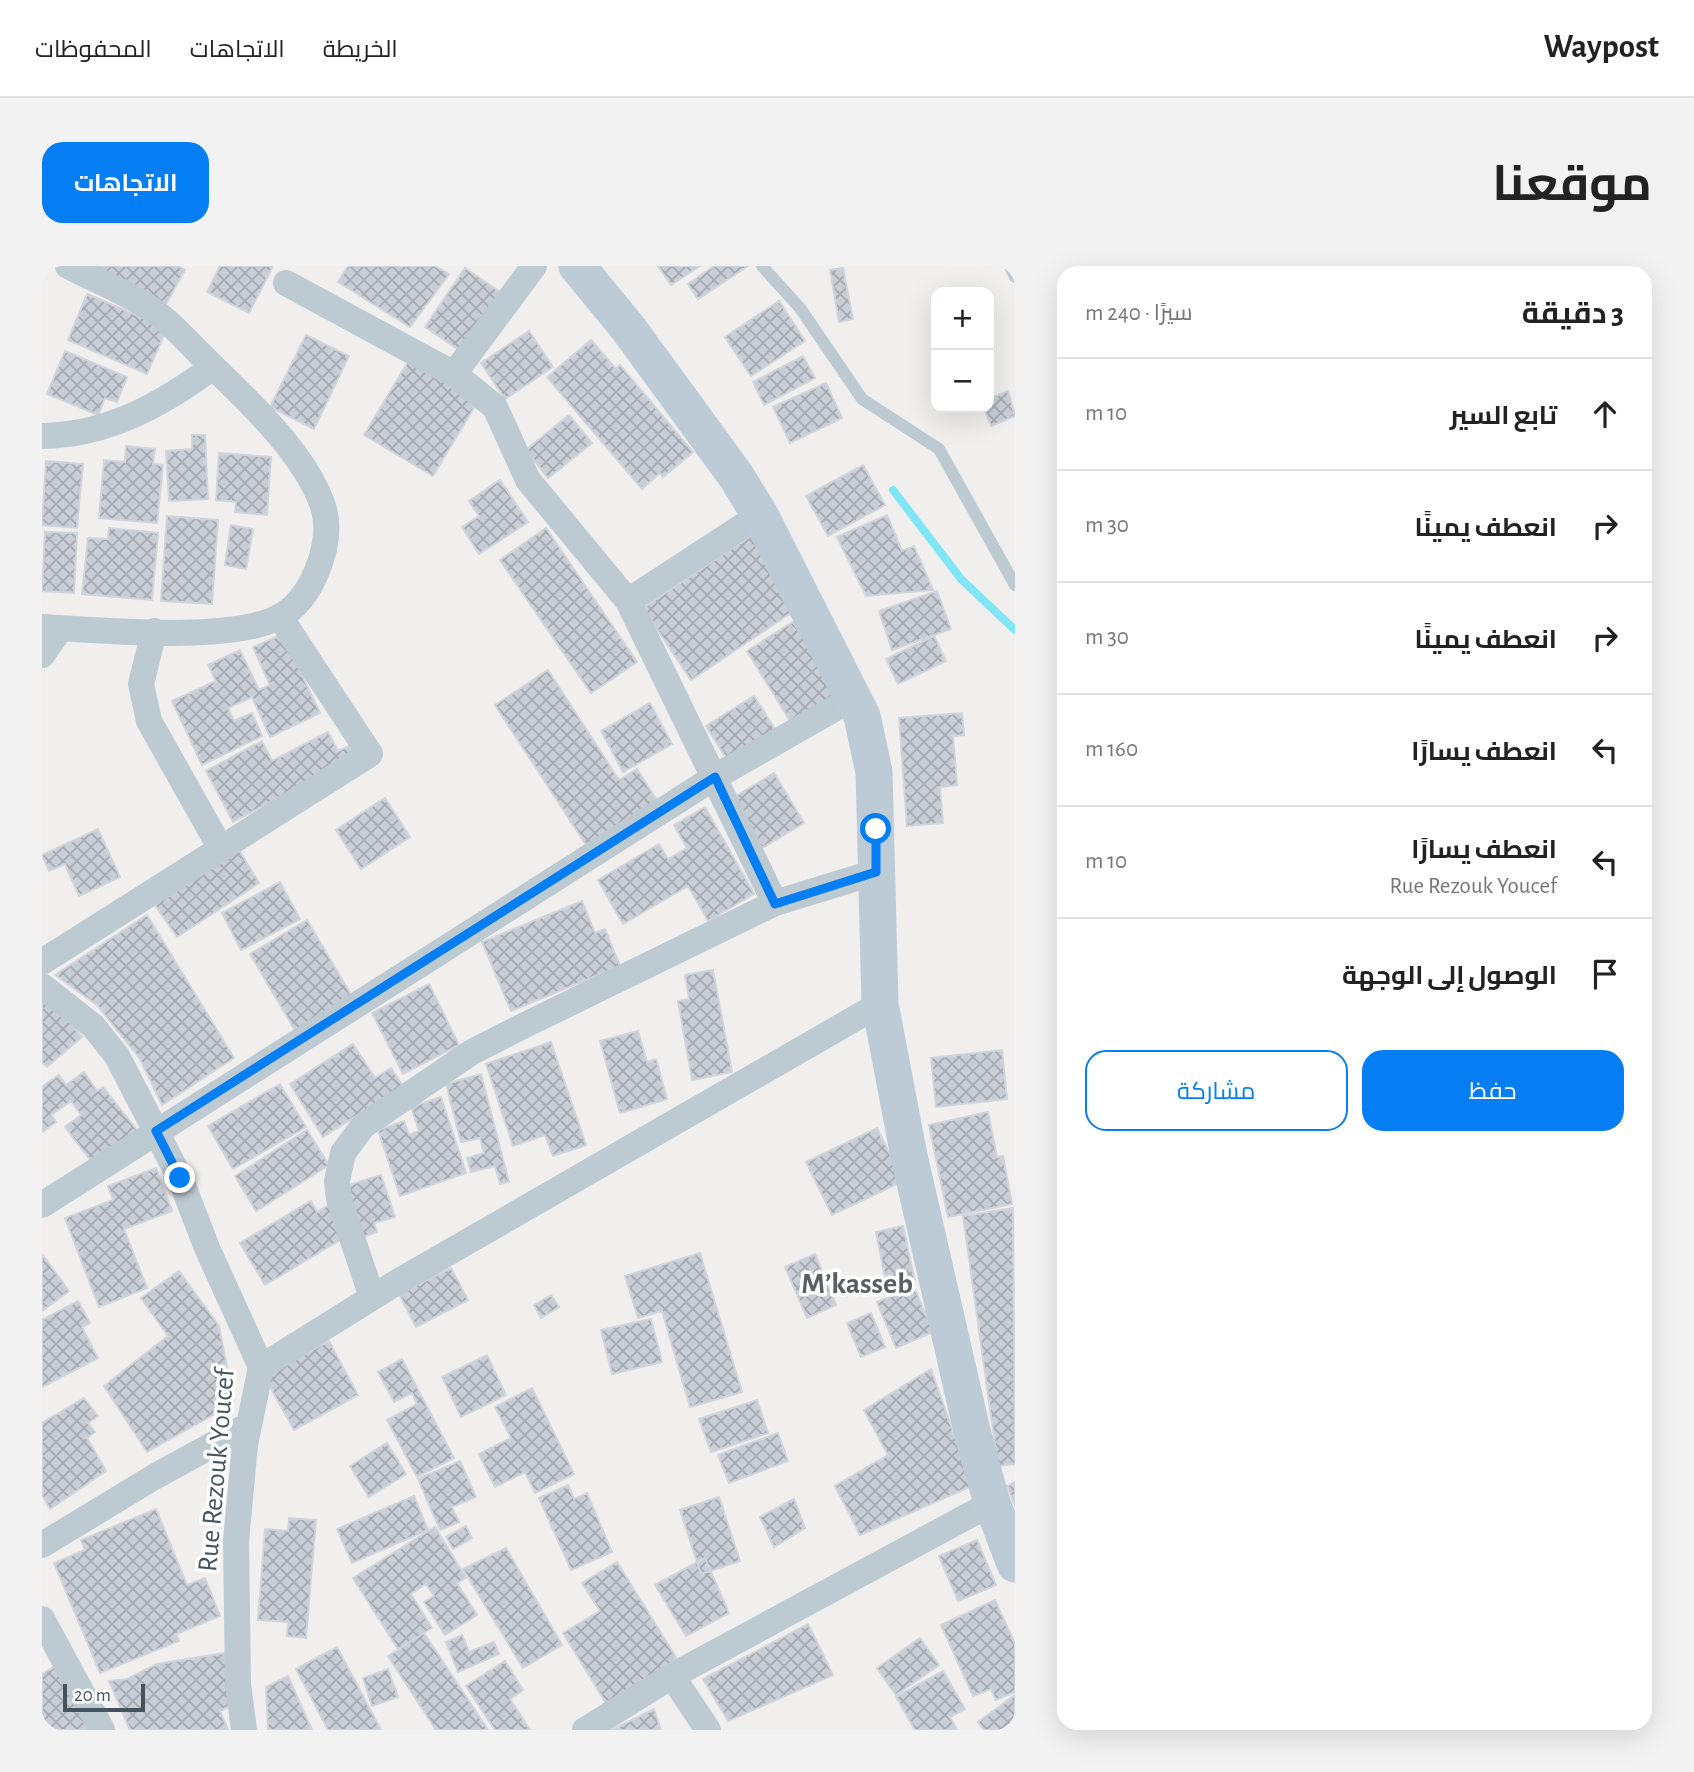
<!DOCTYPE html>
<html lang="ar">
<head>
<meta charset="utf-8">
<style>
  body { margin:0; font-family:"Alegreya Sans",Cairo,sans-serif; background:#f2f2f2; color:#222; direction:rtl }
  .controls { position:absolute; right:21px; top:21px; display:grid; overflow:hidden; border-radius:14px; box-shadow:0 7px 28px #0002 }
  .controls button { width:63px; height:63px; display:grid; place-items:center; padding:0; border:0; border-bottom:2px solid #e0e0e0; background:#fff; color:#222; font:35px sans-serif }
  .scale { position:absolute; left:21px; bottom:18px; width:82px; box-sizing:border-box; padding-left:7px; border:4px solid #44535e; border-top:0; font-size:19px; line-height:24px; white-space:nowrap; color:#44535e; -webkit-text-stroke:5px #fff; paint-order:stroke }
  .stop { position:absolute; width:21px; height:21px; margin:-16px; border:5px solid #057ef4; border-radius:50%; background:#fff }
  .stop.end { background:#057ef4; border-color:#fff; box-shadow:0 2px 7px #0008 }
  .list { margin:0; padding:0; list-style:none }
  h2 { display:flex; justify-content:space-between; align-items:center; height:91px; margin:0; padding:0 28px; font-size:30px }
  h2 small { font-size:23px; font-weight:400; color:#767676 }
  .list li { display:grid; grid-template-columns:46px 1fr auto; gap:21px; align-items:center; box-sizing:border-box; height:112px; padding:0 28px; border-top:2px solid #e0e0e0 }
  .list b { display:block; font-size:26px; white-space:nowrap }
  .list p { margin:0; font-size:23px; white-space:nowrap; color:#767676 }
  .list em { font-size:23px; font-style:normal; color:#767676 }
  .actions { display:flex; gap:14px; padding:21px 28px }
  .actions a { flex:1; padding:16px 0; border:2px solid #057ef4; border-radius:21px; text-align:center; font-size:24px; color:#057ef4 }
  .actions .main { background:#057ef4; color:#fff }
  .icon { flex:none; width:38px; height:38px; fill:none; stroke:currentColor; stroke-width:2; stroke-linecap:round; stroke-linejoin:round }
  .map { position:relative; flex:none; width:973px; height:1464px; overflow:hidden; direction:ltr; border-radius:21px }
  header { display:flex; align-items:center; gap:42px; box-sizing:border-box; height:98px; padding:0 35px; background:#fff; border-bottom:2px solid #e0e0e0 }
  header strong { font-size:33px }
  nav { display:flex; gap:38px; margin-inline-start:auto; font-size:24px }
  .intro { display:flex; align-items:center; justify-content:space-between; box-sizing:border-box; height:168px; padding:0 42px }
  h1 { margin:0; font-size:49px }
  .button { padding:18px 32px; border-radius:21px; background:#057ef4; color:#fff; font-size:24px; font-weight:700 }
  main { display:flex; gap:42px; padding:0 42px }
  aside { flex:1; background:#fff; border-radius:21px; box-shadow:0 7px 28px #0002 }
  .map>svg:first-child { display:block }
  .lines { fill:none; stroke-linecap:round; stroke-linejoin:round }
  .stream { stroke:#80e5f5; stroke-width:8 }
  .building { fill:url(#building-cross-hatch); stroke:#d1d5db; stroke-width:2 }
  .service { stroke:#bdcad2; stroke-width:12 }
  .minor { stroke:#bdcad2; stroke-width:26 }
  .secondary { stroke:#bdcbd7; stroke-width:37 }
  .route { stroke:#057ef4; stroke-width:9 }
  .labels { text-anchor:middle; stroke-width:7; stroke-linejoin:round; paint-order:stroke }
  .street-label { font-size:28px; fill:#44535e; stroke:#fff }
  .neighbourhood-label { font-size:30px; font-weight:bold; fill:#5a5f64; stroke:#fff }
</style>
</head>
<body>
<header>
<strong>Waypost</strong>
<nav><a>الخريطة</a><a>الاتجاهات</a><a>المحفوظات</a></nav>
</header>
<div class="intro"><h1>موقعنا</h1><a class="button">الاتجاهات</a></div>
<main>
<aside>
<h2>3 دقيقة<small>سيرًا · 240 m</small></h2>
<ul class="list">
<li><svg class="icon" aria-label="ahead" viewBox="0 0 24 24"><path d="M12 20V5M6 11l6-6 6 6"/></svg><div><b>تابع السير</b></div><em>10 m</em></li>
<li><svg class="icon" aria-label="right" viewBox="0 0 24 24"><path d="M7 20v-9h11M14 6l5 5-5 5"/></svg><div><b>انعطف يمينًا</b></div><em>30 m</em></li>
<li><svg class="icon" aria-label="right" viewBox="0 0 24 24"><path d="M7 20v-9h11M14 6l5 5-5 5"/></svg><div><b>انعطف يمينًا</b></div><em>30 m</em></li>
<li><svg class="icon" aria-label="left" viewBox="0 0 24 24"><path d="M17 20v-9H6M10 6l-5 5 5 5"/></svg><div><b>انعطف يسارًا</b></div><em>160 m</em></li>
<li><svg class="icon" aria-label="left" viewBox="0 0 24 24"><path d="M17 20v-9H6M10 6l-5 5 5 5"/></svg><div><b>انعطف يسارًا</b><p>Rue Rezouk Youcef</p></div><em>10 m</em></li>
<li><svg class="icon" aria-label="arrive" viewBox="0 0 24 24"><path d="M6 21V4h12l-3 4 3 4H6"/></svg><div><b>الوصول إلى الوجهة</b></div></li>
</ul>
<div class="actions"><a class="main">حفظ</a><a>مشاركة</a></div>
</aside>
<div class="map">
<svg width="973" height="1464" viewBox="0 0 973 1464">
  <defs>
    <pattern id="building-cross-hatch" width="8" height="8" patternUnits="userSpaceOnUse" patternTransform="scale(1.75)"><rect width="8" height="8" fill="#c9cdd5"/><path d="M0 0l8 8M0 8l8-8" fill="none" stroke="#a5a9b0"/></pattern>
  </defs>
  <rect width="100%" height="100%" fill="#f1eeee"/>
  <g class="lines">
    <!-- stream -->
    <path class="stream" d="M851,224L919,313L973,364"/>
  </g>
  <!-- building -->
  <path class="building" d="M49,0H136L143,4L123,40Z
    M178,0H231L207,47L165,26Z
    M306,0H393L407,8L368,61L296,16Z
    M616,0H658L629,19Z
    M672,0H706L656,33L646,18Z
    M423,2L461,28L422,87L383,61Z
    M801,2L811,53L797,56L788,4Z
    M45,28L125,62L105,108L26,74Z
    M737,35L763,75L709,110L683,71Z
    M487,65L511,101L463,133L439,97Z
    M264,69L307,90L272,163L228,141Z
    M549,74L574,103L578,99L651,186L621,211L618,207L600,223L505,111Z
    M23,85L85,111L75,136L63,132L56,149L5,128Z
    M761,90L773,112L722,139L711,116Z
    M367,94L436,135L391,210L322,169Z
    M784,117L800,152L748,177L731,141Z
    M966,125L973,150L949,160L942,142H947V133Z
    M527,149L550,177L506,212L484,184Z
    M150,169H163L166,233L127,235L124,185L150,183Z
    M84,180L113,183L111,198L121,199L115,257L57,252L62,194L83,196Z
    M177,187L229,191L225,249L193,246L194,236L174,234Z
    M4,195L41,198L35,262L0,259Z
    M821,199L843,239L786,270L764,230Z
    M458,214L486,256L437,288L420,261L437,250L427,235Z
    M845,249L860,285L872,280L891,324L824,330L795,271Z
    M125,250L176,254L170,338L119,335Z
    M189,259L211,263L204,303L183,299Z
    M67,262L116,267L110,334L40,328L46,272L66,273Z
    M504,262L595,396L549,427L458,294Z
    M3,266L35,267L32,327L0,325Z
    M715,266L762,338L649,414L601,342Z
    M895,325L909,363L850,384L837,345Z
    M751,356L797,428L750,458L705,385Z
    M241,368L278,447L228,471L210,431L186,442L192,455L210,447L220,470L160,499L130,435L174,415L166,399L198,384L217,424L228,419L211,381Z
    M892,370L904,395L856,418L844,393Z
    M506,404L577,514L595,503L618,539L548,585L453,439Z
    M712,430L734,465L686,495L664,460Z
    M608,437L630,478L581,506L559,465Z
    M920,447L922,469L911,470L915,519L898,521L901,557L865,560L857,452Z
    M286,466L296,485L307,480L313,491L191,556L164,505L220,475L230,495Z
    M732,507L762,557L720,582L691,532Z
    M343,532L368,571L319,603L294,564Z
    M663,541L712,628L666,655L646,620L581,658L556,614L617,578L626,593L645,582L632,559Z
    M56,563L78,611L37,630L23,598L7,605L0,589Z
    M197,584L217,617L135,671L113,639Z
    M238,616L258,653L199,684L180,647Z
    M540,635L553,667L563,663L578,700L469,745L440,676Z
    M105,649L192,792L120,839L98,793L55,739L13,709Z
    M265,654L311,732L254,766L208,688Z
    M671,704L690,806L650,814L636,735L647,733L643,709Z
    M387,718L417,779L361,808L330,747Z
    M0,723L40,771L5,801L0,796Z
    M596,765L605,796L614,793L625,833L578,847L558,775Z
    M509,776L544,879L511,890L503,869L471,880L444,798Z
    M311,778L333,812L349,802L361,820L281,871L248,818Z
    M960,784L965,833L894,841L889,792Z
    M42,806L55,825L61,821L95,864L49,895L23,861L39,849L29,835L9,849L14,856L0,866V821L17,809L24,819Z
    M439,808L467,916L458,918L453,900L429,906L425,892L442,887L438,872L419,876L404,818Z
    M238,818L264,861L191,903L166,860Z
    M399,831L424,907L358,930L336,864L362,855L367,869L377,865L369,841Z
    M946,846L955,891L961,890L970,938L906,951L887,859Z
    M835,862L861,915L790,949L764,896Z
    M265,864L287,899L214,945L193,910Z
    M114,902L130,945L82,963L105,1022L57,1041L23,952L71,934L66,920Z
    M339,909L353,951L332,957L335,966L321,971L304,920Z
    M269,935L275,946L290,937L308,968L223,1019L198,977Z
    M971,942L973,1198L956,1200L921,950Z
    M861,960L873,1016L845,1022L834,966Z
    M658,987L700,1126L648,1141L620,1045L596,1052L583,1010Z
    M0,988L27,1025L0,1045Z
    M773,988L794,1039L765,1052L743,1001Z
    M409,1002L426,1034L374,1061L357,1028Z
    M137,1005L177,1060L192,1137L105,1186L62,1120L126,1070L99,1032Z
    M872,1021L891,1066L854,1082L835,1036Z
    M509,1029L517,1041L499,1052L492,1039Z
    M36,1035L48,1057L40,1061L56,1092L0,1121V1054Z
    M829,1047L843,1081L819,1091L805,1057Z
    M609,1053L620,1096L570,1108L559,1064Z
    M287,1075L316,1129L252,1164L222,1110Z
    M445,1089L464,1129L419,1151L400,1111Z
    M360,1093L412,1192L375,1211L345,1154L375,1138L370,1127L352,1136L336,1106Z
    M889,1103L930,1220L818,1269L793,1220L846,1189L822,1144Z
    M490,1122L532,1208L493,1227L483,1206L453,1221L437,1188L469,1172L453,1141Z
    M42,1132L56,1150L46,1157L53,1166L45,1172L64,1205L8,1243L0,1229V1157Z
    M715,1134L726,1167L669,1186L657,1153Z
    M736,1167L746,1195L687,1217L676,1189Z
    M345,1177L364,1208L327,1231L308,1200Z
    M418,1195L434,1231L410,1241L417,1256L398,1264L376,1213Z
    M973,1216V1240L965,1220Z
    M526,1219L532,1233L545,1227L570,1286L529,1304L497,1232Z
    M372,1230L386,1264L310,1297L295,1263Z
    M677,1231L698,1295L659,1308L638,1244Z
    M752,1233L763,1262L732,1281L718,1251Z
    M114,1243L145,1319L163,1312L178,1350L134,1368L137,1375L58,1407L12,1297L43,1284L39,1274Z
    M247,1252L274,1254L264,1372L245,1370L246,1356L216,1354L223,1263L246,1265Z
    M424,1260L430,1272L411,1283L404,1271Z
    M393,1261L424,1312L415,1317L435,1349L403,1369L382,1336L392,1330L384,1318L369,1328L390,1362L356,1383L311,1312Z
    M935,1274L954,1319L916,1335L897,1290Z
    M464,1282L520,1379L481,1402L421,1303Z
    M663,1292L687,1347L644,1370L613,1319Z
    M575,1296L635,1393L564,1437L521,1367L558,1345L540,1317Z
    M953,1334L973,1378V1426L954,1434L949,1423L931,1430L899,1359Z
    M766,1358L791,1409L686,1455L661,1413Z
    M382,1367L446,1464H394L346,1390Z
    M420,1369L427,1386L452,1376L457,1388L416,1406L404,1376Z
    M878,1372L897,1399L854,1429L835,1402Z
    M295,1381L339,1464H286L254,1403Z
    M183,1387L195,1436L178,1445L186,1464H88L67,1415L85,1413L115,1398Z
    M463,1395L481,1424L468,1433L488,1464H453L424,1420Z
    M18,1398L49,1464H0V1408Z
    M346,1403L356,1431L330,1440L321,1412Z
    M901,1405L923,1443L908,1451L915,1464H873L854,1431Z
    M246,1410L270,1464H226L224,1421Z
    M973,1429V1464H942L936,1456Z
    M612,1443L619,1464H570Z"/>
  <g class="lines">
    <!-- service -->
    <path class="service" d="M720,0L758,42L820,133L897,183L973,319
      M968,0L973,11"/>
    <!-- minor -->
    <path class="minor" d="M244,17L412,108L453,141L486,214L586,335L733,637
      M412,108L492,0
      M0,170C66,169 119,139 171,101
      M586,335L718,249
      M0,361C59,364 187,377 237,351C254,343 267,324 274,307C283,286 288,262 281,240C262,185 202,131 161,91C147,77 132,60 115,47C89,28 55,15 26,0
      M112,365L99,418L107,455L179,583
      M0,389L19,362
      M0,696L328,488L238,351
      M0,720L51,760L75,790L138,912L165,982L219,1101L203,1179L194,1275L196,1418L202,1464
      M0,939L673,511L813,431
      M330,1031L297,933L295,915L301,887L321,860L430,786L485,758L733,637L834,606
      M219,1101L352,1018L838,738
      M0,1279L112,1211L207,1159
      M0,1353L60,1464
      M630,1410L666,1464
      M543,1464L630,1410L950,1237"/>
    <!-- secondary -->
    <path class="secondary" d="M535,0L586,62L694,210L718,249L820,450L832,506L838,738L867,890L930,1165L950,1237L973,1298"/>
  </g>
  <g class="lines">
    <!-- route -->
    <path class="route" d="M138,912L114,865L673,511L733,638L834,606V563"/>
  </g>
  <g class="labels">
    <!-- street labels -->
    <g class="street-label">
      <text transform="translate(173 1204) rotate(-85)" y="10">Rue Rezouk Youcef</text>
    </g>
    <!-- neighbourhood labels -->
    <g class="neighbourhood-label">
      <text x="815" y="1027">M’kasseb</text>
    </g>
  </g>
</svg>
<div class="controls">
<button>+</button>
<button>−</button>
</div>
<div class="scale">20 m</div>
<div class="stop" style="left:834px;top:563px"></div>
<div class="stop end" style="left:138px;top:912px"></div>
</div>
</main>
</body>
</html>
